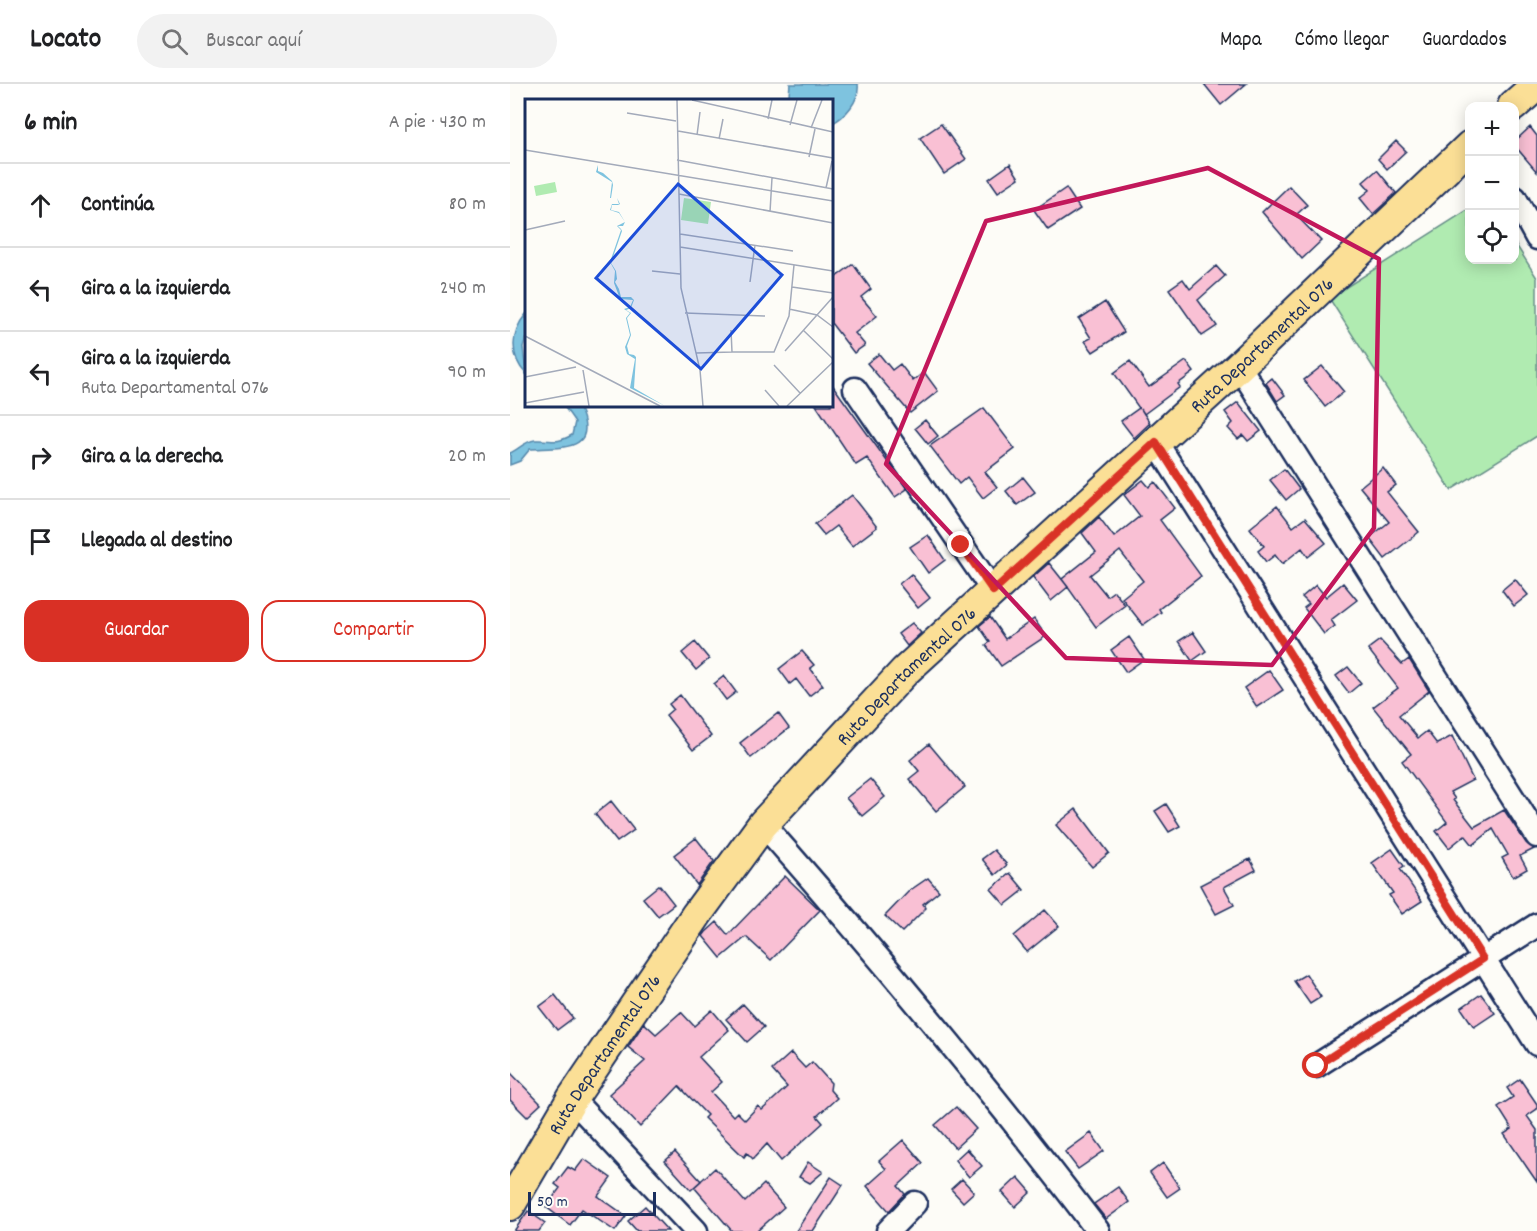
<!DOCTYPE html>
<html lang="es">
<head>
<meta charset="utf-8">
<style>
  body { margin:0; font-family:Dekko,sans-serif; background:#f2f2f2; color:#202124 }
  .controls { position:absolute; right:18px; top:18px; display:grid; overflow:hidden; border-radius:12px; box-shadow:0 3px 15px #0003 }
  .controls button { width:54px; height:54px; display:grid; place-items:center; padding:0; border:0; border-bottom:2px solid #e0e0e0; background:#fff; color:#202124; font:30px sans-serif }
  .scale { position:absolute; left:18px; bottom:15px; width:128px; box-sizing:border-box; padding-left:6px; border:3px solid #1b2f5e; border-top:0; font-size:16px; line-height:21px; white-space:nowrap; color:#1b2f5e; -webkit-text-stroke:4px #fdfcf7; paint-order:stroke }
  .stop { position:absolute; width:18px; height:18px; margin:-14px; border:4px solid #d93025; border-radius:50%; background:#fff }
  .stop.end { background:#d93025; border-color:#fff; box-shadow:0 2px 6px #0008 }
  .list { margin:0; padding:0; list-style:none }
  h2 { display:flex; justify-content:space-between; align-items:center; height:78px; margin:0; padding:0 24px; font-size:26px }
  h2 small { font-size:20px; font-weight:400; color:#757577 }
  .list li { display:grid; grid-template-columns:39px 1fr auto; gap:18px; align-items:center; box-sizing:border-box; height:84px; padding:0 24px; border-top:2px solid #e0e0e0 }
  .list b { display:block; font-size:22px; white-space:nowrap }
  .list p { margin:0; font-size:20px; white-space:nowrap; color:#757577 }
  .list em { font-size:20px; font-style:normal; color:#757577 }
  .actions { display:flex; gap:12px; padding:18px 24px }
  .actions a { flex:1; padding:14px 0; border:2px solid #d93025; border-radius:18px; text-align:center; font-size:21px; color:#d93025 }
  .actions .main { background:#d93025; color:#fff }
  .icon { flex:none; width:33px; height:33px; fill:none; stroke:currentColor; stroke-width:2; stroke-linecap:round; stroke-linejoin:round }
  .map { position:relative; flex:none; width:1027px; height:1147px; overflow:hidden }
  header { display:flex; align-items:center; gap:36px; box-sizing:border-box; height:84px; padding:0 30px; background:#fff; border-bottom:2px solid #e0e0e0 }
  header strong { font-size:28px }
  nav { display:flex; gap:33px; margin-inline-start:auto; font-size:21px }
  .search { width:420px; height:54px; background:#f2f2f2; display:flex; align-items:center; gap:15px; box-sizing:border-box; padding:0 21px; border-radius:33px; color:#757577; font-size:22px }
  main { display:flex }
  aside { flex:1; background:#fff }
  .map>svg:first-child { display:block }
  .green { fill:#b0ebb1; stroke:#668d88; stroke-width:1.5 }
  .water { fill:#7ec3df; stroke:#5688ab; stroke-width:1.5 }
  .building { fill:#f9c0d4; stroke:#1b2f5e; stroke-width:1.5 }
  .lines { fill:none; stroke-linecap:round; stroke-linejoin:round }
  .minor-casing { stroke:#1b2f5e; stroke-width:27 }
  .major-casing { stroke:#1b2f5e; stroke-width:34 }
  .minor { stroke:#fdfcf7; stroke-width:22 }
  .major { stroke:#fbdf96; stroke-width:30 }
  .route { stroke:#d93025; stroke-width:8 }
  .marked { fill:none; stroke:#c2185b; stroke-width:4.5; stroke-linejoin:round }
  .labels { text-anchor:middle; stroke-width:4.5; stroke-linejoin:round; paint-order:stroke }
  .street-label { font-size:20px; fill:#1b2f5e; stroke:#fdfcf7 }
  .inset-road { fill:none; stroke:#a3aaba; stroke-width:1.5 }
  .view { fill:#1d4ed8; fill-opacity:0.15; stroke:#1d4ed8; stroke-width:3 }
  .inset-edge { fill:none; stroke:#1b2f5e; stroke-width:3 }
</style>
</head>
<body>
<header>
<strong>Locato</strong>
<div class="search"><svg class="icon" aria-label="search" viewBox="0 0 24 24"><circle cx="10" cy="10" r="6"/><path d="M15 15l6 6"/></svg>Buscar aquí</div>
<nav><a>Mapa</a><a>Cómo llegar</a><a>Guardados</a></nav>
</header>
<main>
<aside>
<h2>6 min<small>A pie · 430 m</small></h2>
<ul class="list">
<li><svg class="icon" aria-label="ahead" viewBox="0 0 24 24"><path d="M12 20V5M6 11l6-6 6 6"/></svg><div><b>Continúa</b></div><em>80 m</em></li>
<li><svg class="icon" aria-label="left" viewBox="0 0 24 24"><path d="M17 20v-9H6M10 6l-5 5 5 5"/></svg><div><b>Gira a la izquierda</b></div><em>240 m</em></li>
<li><svg class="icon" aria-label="left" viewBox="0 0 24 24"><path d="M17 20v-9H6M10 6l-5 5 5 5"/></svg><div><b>Gira a la izquierda</b><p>Ruta Departamental 076</p></div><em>90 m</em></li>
<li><svg class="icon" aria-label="right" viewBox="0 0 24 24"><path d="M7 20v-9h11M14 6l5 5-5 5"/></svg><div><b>Gira a la derecha</b></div><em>20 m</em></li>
<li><svg class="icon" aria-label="arrive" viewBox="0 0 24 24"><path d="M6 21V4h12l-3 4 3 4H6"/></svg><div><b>Llegada al destino</b></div></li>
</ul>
<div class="actions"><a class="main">Guardar</a><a>Compartir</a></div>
</aside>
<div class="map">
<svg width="1027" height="1147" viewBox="0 0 1027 1147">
  <rect width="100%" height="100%" fill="#fdfcf7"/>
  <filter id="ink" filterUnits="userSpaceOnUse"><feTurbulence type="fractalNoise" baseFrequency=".0167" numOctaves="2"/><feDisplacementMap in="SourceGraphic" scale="12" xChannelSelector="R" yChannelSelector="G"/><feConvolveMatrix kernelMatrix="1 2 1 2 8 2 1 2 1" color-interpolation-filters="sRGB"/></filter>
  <g filter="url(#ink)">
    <!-- green -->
    <path class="green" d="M959,125L960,176H1005V159L1027,194V352L941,406L819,214Z"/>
    <!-- water -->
    <path class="water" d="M280,0H348C350,17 335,33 321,40V16H282L279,11Z
      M16,230V253L13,263L16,290C0,273 0,249 16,230Z
      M53,321H68C92,369 50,363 20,365L10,377L0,381V369C8,366 15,357 25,356C44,355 44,361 62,351L65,338Z"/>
    <!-- building -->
    <path class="building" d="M694,0H736L711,21Z
      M431,40L456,75L434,90L410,54Z
      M1020,43L1027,52V88L1005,62V57Z
      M886,57L896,67L877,85L868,75Z
      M500,80L509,94L488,108L479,95Z
      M867,86L886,109L863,130L850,114L860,106L853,98Z
      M779,102L797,121L786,131L811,157L792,175L752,128Z
      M556,104L570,125L538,146L524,126Z
      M343,180L361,205L351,213L367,232L345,249L355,261L344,269L321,239V197Z
      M706,182L715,192L688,216L707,242L692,252L659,205L673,195L680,205Z
      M595,218L614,248L583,268L575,257L581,254L569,235Z
      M369,270L382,286L390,280L403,297L414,288L428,307L400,329L357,279Z
      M620,277L639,303L676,277L684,288L668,300L670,303L634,330L631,325L640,339L624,354L611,337L629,324L604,289Z
      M812,282L834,308L815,323L794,296Z
      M762,294L775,311L767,317L756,299Z
      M321,299L397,405L385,413L357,374L346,381L306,321H321Z
      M728,318L751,347L738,357L733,351L728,355L718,344L723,339L715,328Z
      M474,324L505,365L475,388L487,403L473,414L457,393L449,400L420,362Z
      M415,336L428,352L418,360L405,344Z
      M873,384L886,401L877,408L909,448L875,475L859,454L879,438L850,403Z
      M774,385L789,405L776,416L760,396Z
      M513,393L525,408L507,421L496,407Z
      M633,396L639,403L645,398L665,424L650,436L691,492L649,525L651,528L633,541L612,514L633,497L610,467L580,491L597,512L604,507L615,521L586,543L552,495L586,468L572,449L589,433L604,453L630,432L614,411Z
      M342,411L367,443L342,462L326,442L314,451L305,440Z
      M767,422L783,443L795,434L816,459L798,473L792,464L772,480L765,471L756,478L748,467L754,462L740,444Z
      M418,451L435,476L418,489L400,463Z
      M539,479L558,503L541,517L523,493Z
      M401,490L420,514L408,524L389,500Z
      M1005,495L1018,511L1004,522L992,506Z
      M833,499L847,516L821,536L825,542L814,550L794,524L799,520L792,513L806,501L816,513Z
      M480,533L495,555L524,535L536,552L491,582L476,561L480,558L469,542Z
      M402,539L411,549L397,562L388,550Z
      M683,548L696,567L682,577L669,557Z
      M619,553L634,575L616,588L601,566Z
      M870,556L892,580L899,575L919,607L889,631L908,654L917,647L927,660L942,652L963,696L940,708L945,715L943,716L964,743L994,726L1016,759L1024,765L1010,772L1017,785L1003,793L992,774L998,771L983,745L963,761L955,751L939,764L926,747L937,738L892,677L901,670L863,623L888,604L858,565Z
      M185,558L199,575L186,586L172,569Z
      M292,567L304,581L300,584L313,601L299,612L286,595L280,600L269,585Z
      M838,583L851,599L839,609L826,592Z
      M759,586L773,606L747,623L734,604Z
      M214,592L226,608L216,616L204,600Z
      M170,611L201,652L183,666L156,631L163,625L159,620Z
      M268,629L279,644L241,674L230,659Z
      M419,660L455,703L426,727L399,695L409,687L400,676Z
      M360,695L375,713L352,732L336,714Z
      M101,717L124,746L107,758L85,730Z
      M656,720L670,742L659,748L645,727Z
      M566,725L599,769L582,783L546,741Z
      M186,754L204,777L187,801L164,771Z
      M882,765L894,782L890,785L912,817L892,830L879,811L883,809L862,779Z
      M484,766L497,781L485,791L472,775Z
      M740,775L746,786L714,803L724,821L706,830L690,801Z
      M500,789L514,806L495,821L481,805Z
      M275,792L310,826L261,876L236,853L211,874L193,852L196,848L207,838L218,851Z
      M418,794L429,807L413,820L416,824L392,848L375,832L399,807Z
      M149,801L164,820L148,832L133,814Z
      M535,826L549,842L517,868L504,852Z
      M796,890L811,913L800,920L784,897Z
      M971,910L985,929L964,943L951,924Z
      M45,911L63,934L47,946L29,923Z
      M233,920L254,943L237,958L216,935Z
      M202,926L219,946L189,973L212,998L201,1008L223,1032L227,1028L235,1036L248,1022L252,1026L277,1003L262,986L281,969L295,984L302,978L321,999L320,1006L327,1014L307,1032L313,1039L271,1077L257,1060L243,1075L237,1069L234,1073L194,1034L197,1031L169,1002L130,1043L99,1010L135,977L118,963L134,939L146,950L171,928L184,942Z
      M0,988L31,1020L17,1033L0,1016Z
      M1010,995L1027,1020V1025L1017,1032L1027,1046V1098L994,1050L1002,1045L988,1023L1003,1013L997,1004Z
      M446,1023L466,1045L445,1064L425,1041Z
      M581,1049L594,1067L568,1085L555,1068Z
      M393,1056L413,1079L388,1102L395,1110L379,1127L357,1102L376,1085L369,1077Z
      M457,1065L472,1082L459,1093L445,1076Z
      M165,1068L191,1097L181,1106L155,1077Z
      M74,1075L101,1094L88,1112L116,1132L105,1147L72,1125L60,1141L36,1123L50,1104L45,1100L58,1083L65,1087Z
      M298,1078L313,1088L300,1099L289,1093Z
      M653,1079L670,1104L657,1113L640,1089Z
      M205,1084L235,1118L254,1100L274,1123L247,1147H222L184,1103Z
      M321,1093L333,1101L303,1147H286Z
      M508,1093L521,1108L505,1123L492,1108Z
      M452,1095L464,1108L453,1118L441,1105Z
      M608,1103L619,1118L596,1135L584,1120Z
      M135,1122L158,1147H127L118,1137Z
      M18,1127L35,1139L29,1147H4Z"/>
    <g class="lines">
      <!-- minor casing -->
      <g class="minor-casing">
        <path id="minor" d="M1005,114L1027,154
          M729,282L1027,752
          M345,305L483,507
          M646,358L1027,960
          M253,740C369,872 482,1007 588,1147
          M806,982L1027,841
          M62,1015L186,1147
          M378,1147L405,1119"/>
      </g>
      <!-- major casing -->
      <g class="major-casing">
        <g id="major">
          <path d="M1003,22L1027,1"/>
          <path id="s1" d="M0,1121L62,1015L187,830L253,740L395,587L729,282L960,62"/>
        </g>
      </g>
      <!-- minor -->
      <use href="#minor" class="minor"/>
      <!-- major -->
      <use href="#major" class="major"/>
    </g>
  </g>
  <g class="lines" filter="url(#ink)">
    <!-- route -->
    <path class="route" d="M451,461L483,507L646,358L973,875L806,982"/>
  </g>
  <!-- marked area -->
  <path class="marked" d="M698,84L869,175L864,444L762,581L556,574L376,380L476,137Z"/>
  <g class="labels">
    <!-- street labels -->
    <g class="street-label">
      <text dy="7" stroke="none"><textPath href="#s1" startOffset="1150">Ruta Departamental 076</textPath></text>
      <text dy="7" stroke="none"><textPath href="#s1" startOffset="664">Ruta Departamental 076</textPath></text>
      <text dy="7" stroke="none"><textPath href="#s1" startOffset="178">Ruta Departamental 076</textPath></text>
    </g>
  </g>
  <!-- overview -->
  <g transform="translate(15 15)">
    <rect width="308" height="308" fill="#fdfcf7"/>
    <path d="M30,83L32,93L11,97L9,87ZM159,99L186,103L183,125L156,121Z" fill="#b0ebb1"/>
    <path d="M73,66V72L78,74L87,82L88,86L86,99H92L95,105L93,106H87L86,111L94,113L100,123L98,127H93L96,130L97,132L86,164L91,172L92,180L90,183L94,190L96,198H106L109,201L106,209L101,211L106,214L102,219L106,236L102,247L104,255L109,256L111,258L109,289L140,307L105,289L110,260L102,255L100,248L105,236L101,219L105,214L99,210L105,208L108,201L95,200L89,184L90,172L85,163L96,131L92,127L100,123L94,114L85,111L87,105H94L92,99H85L87,83L71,73Z" fill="#7ec3df"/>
    <path class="inset-road" d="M152,1L156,189L175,271L178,307M167,1L308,33M102,14L151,22M243,20L247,1M265,26L272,1M286,29L297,1M153,32L308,59M172,36L175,13M194,40L198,20M0,51L308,102M284,58L290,30M152,61L308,90M301,89L307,62M154,95L308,124M245,113L247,79M0,131L40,122M155,135L268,152M155,148L308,172M127,172L155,175M225,183L230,146M267,188L308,194M264,210L292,216L308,228M160,214L240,217M278,231L308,260M0,237L135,307M260,252L308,198M207,253H249L264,217L269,166M171,254L207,253L206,231M249,266L275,294M58,271L64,307M0,278L51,268M240,291L254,307M0,304L59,293M262,307L308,263"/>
    <path class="view" d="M153,85L257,176L176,270L71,179Z"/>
    <rect width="308" height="308" class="inset-edge"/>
  </g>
</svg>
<div class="controls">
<button>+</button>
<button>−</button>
<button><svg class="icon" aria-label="locate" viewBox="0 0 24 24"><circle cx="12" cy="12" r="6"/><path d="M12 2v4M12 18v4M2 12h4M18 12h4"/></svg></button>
</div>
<div class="scale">50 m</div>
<div class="stop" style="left:806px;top:982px"></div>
<div class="stop end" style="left:451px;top:461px"></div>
</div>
</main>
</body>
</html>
